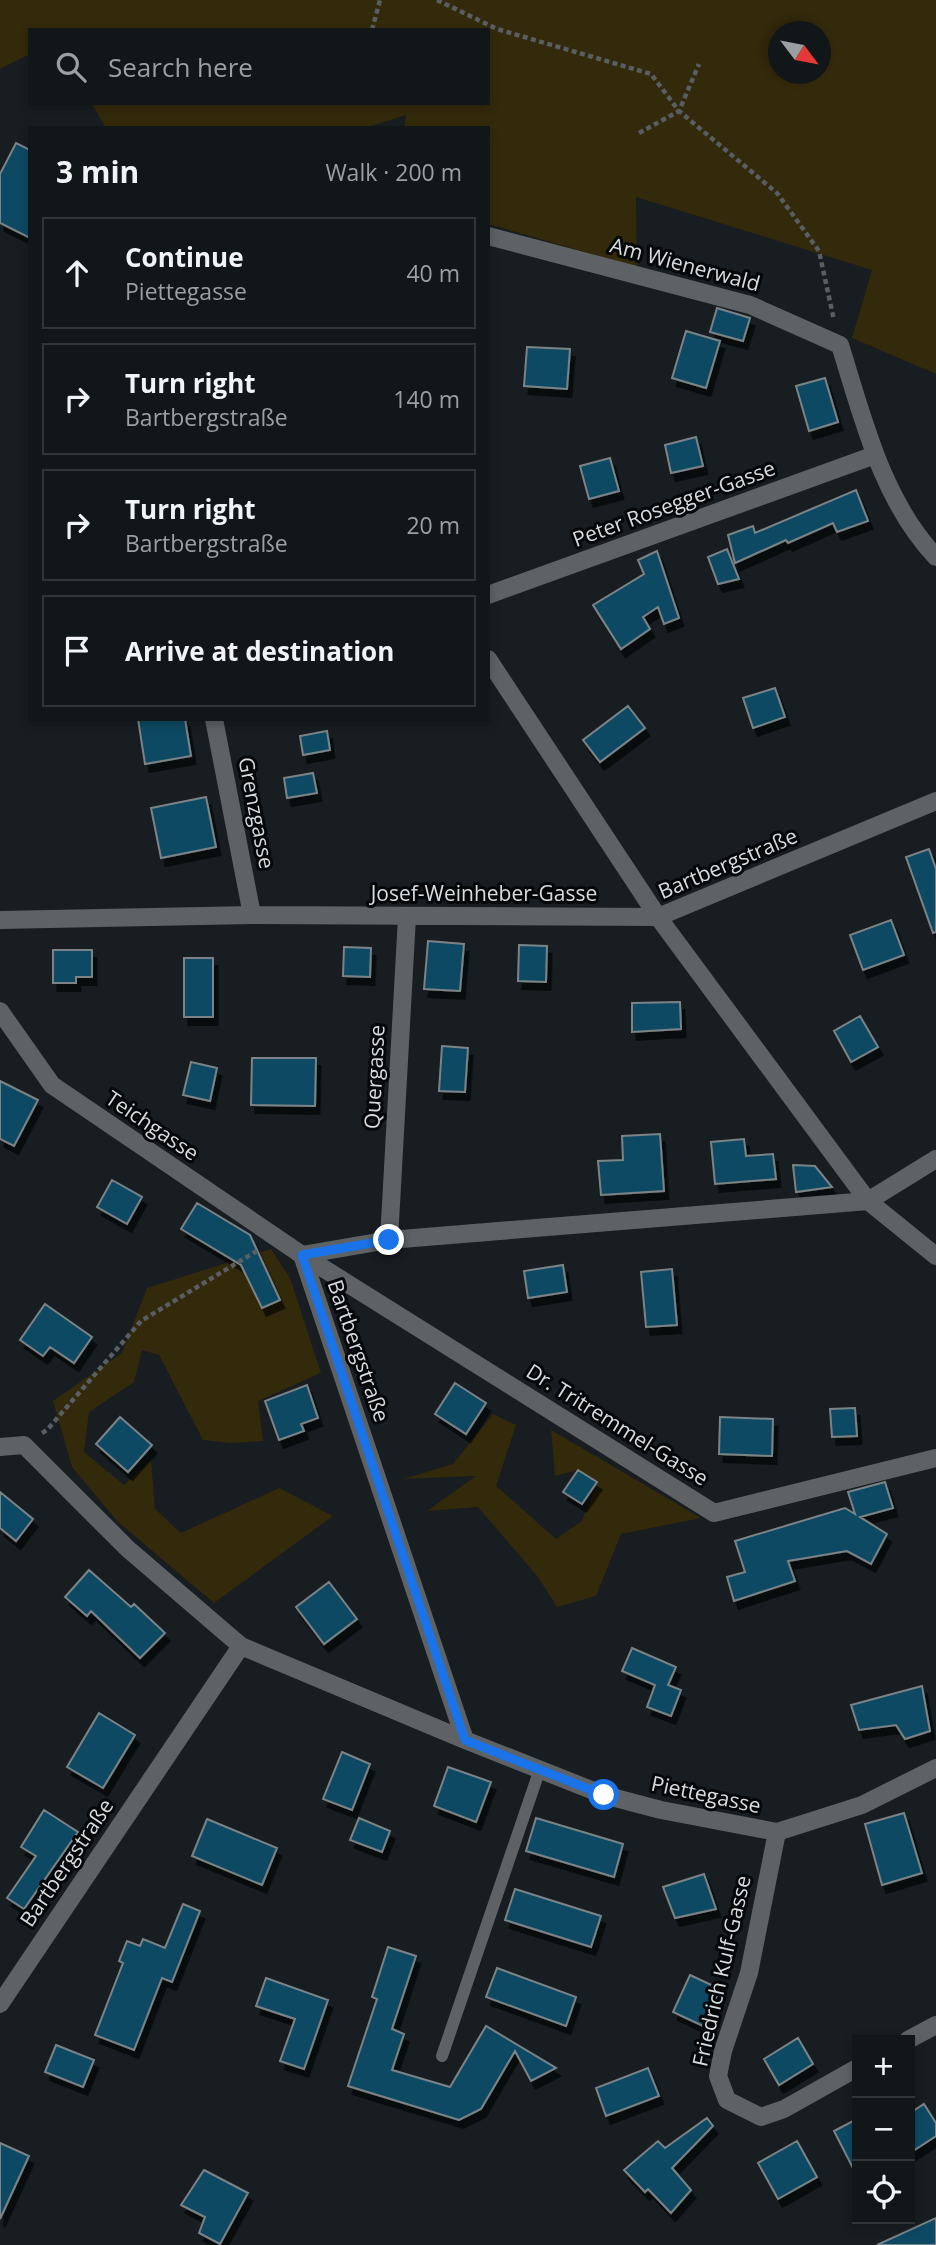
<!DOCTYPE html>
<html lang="en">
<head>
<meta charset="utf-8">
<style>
  body { margin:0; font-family:"Open Sans",sans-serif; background:#1a1f22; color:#f1f3f6 }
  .controls { position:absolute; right:21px; bottom:21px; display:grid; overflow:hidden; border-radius:0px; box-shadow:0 4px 10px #0003 }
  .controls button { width:63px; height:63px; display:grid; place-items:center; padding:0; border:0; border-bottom:2px solid #303538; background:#111619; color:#f1f3f6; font:35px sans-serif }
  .compass { position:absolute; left:768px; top:21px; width:63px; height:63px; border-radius:50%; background:#111619; box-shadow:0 4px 10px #0003; rotate:122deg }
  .stop { position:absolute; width:21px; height:21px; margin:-16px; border:5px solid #1a73e8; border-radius:50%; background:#fff }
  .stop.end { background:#1a73e8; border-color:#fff; box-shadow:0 2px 7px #0008 }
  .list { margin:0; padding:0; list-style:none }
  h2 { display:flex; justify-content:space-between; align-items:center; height:91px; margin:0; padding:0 28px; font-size:30px }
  h2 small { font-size:23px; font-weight:400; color:#9c9fa2 }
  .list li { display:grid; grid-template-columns:46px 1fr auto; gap:21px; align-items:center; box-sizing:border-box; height:112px; margin:0 14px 14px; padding:0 14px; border:2px solid #303538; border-radius:0px }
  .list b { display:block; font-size:26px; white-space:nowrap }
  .list p { margin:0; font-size:23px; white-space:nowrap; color:#9c9fa2 }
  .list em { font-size:23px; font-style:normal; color:#9c9fa2 }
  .icon { flex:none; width:38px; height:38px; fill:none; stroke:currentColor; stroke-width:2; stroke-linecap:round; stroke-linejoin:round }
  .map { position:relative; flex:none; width:936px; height:2245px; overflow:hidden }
  .search { position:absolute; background:#111619; box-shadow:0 4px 10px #0003; left:28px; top:28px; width:462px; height:77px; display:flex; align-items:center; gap:18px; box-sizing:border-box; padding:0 24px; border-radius:0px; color:#9c9fa2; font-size:26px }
  .panel { position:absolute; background:#111619; box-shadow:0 4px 10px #0003; left:28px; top:126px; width:462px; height:595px; border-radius:0px }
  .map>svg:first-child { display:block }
  .green { fill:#33290b; fill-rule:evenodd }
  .building { fill:#0c4a64; stroke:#7b8387; stroke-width:2; filter:url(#shadow) }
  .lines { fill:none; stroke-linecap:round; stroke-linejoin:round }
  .path { stroke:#585e61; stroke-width:4.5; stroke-dasharray:5 3.5; stroke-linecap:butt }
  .service { stroke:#5e6264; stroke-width:12 }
  .minor { stroke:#5e6264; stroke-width:18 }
  .route { stroke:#1a73e8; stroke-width:9 }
  .labels { text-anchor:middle; stroke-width:6; stroke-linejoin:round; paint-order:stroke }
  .street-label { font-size:21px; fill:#d8dcde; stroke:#050709 }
</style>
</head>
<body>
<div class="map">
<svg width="936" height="2245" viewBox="0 0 936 2245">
  <defs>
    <filter id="shadow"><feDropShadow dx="4.5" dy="8" stdDeviation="0" flood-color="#0009"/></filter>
  </defs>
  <rect width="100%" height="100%" fill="#171d21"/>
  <!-- green -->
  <path class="green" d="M0,0H936V374L852,338L872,270L636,197L637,267L488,224V128H404L406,115L366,128H106L91,103H488V30H30V54L0,69ZM778,32H820V74H778Z
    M271,1249L290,1278L321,1373L258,1401L263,1441L231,1443L203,1440L159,1355L142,1350L134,1382L89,1412L84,1452L124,1485L151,1460L155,1509L181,1533L279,1488L333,1516L214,1603L117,1521L72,1467L53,1401L122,1353L147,1288Z
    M493,1414L516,1425L496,1486L556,1539L582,1521L597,1483L578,1470L555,1476L551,1430L701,1518L621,1534L596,1596L557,1607L538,1577L478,1507L427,1511L476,1476L403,1479L453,1464Z"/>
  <!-- building -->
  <path class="building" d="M16,143L30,150V238L0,223V174Z
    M717,308L750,318L743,341L710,332Z
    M686,331L720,341L706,388L672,378Z
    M527,347L570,349L567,389L524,386Z
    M825,378L838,422L809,431L796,386Z
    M696,437L703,466L671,473L665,445Z
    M610,458L619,491L589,499L580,466Z
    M856,490L868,521L837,532L833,523L788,543L786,540L735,563L728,535L753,526L755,533Z
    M727,549L739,579L718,584L708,557Z
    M657,551L679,618L664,624L658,607L643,617L650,629L621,649L593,605L644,574L638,560Z
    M775,688L785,717L753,728L743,698Z
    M628,706L645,728L600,762L583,740Z
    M138,719H185L191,756L145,764Z
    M327,731L330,750L303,755L300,736Z
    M313,773L317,793L287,798L284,778Z
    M206,797L216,847L161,858L151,808Z
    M929,849L936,869V932L933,933L906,857Z
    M891,920L904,955L863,970L850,935Z
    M428,941L464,944L460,991L424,989Z
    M519,945L547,946L546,982L518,981Z
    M344,947L371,948L370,977L343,976Z
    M53,950H92V977H76V983H53Z
    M184,958H213V1017H184Z
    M680,1002L681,1029L632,1032V1003Z
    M860,1016L878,1047L851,1062L834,1031Z
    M442,1046L468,1048L465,1092L439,1091Z
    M252,1058H316L315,1106L251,1105Z
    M191,1062L217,1068L210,1101L183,1095Z
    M0,1081L38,1100L14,1146L0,1139Z
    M660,1134L664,1191L601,1195L598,1161L623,1160L622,1136Z
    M744,1139L746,1156L773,1154L776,1179L715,1184L711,1142Z
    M793,1165L815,1166L832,1187L796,1192Z
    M112,1180L142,1197L127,1224L97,1207Z
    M197,1203L250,1235L280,1300L262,1308L241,1265L181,1229Z
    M563,1265L567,1292L528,1298L524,1271Z
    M672,1269L677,1325L646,1327L641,1272Z
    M45,1304L92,1337L74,1363L50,1347L43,1356L20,1340Z
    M455,1383L486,1403L466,1434L435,1414Z
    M307,1385L318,1418L301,1424L304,1431L279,1440L265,1401Z
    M855,1408L857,1436L832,1437L830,1409Z
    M120,1417L152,1445L128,1472L96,1444Z
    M720,1417L773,1419L772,1456L719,1454Z
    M578,1470L597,1482L582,1504L563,1492Z
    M885,1482L893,1508L860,1517L887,1534L871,1564L847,1551L788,1561L795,1581L734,1601L727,1577L745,1572L735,1541L845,1508L855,1514L848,1492Z
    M0,1492L33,1519L16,1541L0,1528Z
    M89,1570L131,1607L134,1604L165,1633L140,1658L91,1611L87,1616L65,1597Z
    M329,1582L357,1619L324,1644L296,1607Z
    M632,1648L676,1667L668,1685L681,1690L671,1716L647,1707L655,1685L622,1671Z
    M922,1686L930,1731L905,1739L896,1725L859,1730L851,1705Z
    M99,1713L135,1735L103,1788L67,1767Z
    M342,1752L370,1764L352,1810L323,1799Z
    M448,1767L491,1782L476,1822L434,1806Z
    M44,1810L78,1832L24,1909L7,1898L36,1856L21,1847Z
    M904,1813L922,1873L882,1885L865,1824Z
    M359,1818L390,1831L382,1852L350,1840Z
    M536,1818L623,1844L614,1877L526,1851Z
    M207,1819L277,1848L262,1885L192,1856Z
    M704,1874L716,1909L675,1918L663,1887Z
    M515,1889L601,1916L591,1947L505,1920Z
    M183,1904L200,1911L172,1982L162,1978L134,2050L95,2035L123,1963L119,1961L127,1941L140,1946L143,1939L165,1948Z
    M388,1947L416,1956L392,2029L404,2034L392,2070L450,2087L486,2026L556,2068L531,2081L515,2051L481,2109L459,2120L348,2086L377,1999L372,1997Z
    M497,1968L576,1997L566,2026L486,1997Z
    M690,1975L720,1989L703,2026L673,2012Z
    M266,1978L328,2000L304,2069L280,2061L295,2019L256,2006Z
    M798,2038L813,2064L779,2085L764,2059Z
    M56,2045L94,2060L83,2087L45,2072Z
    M648,2068L659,2096L606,2116L596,2088Z
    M924,2104L936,2123V2136L910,2153V2113Z
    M707,2118L713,2126L672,2168L691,2190L671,2213L648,2189L645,2192L624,2170L658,2141L665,2148Z
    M857,2119V2176L834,2131Z
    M797,2141L817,2177L778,2199L758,2163Z
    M0,2143L29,2156L0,2219Z
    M204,2170L248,2193L220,2244L199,2233L205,2217L181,2205Z
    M936,2218V2245H877Z"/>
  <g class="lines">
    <!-- path -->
    <path class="path" d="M437,0L497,29L651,74L679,111L777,193L819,251L834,320
      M372,30L380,0
      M639,133L679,111L699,64
      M42,1433L47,1430L141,1321L260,1249"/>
    <!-- service -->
    <path class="service" d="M442,2056L540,1769"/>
    <!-- minor -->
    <path class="minor" d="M488,236L750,305L840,345C863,418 882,500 936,557
      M488,595L875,455
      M214,719L252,915
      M0,920L252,915L658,917L488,659
      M0,1011L52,1085L302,1255L714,1513L936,1458
      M936,1159L868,1201L936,1256
      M389,1240L407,917
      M0,1447L24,1445L128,1549L241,1646
      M465,1740L604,1795L661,1810L777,1832L862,1805L936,1768
      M777,1832L749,1973L723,2051L718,2076L727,2100L761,2117L784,2109L857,2068
      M0,2004L241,1646L465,1740L302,1255L389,1240L868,1201L658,917L936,801
      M908,2040L936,2025"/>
  </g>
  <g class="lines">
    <!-- route -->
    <path class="route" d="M389,1240L302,1255L465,1740L604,1795"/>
  </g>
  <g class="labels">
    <!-- street labels -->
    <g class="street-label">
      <text transform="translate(685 265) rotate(15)" y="7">Am Wienerwald</text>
      <text transform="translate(674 504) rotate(-20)" y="7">Peter Rosegger-Gasse</text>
      <text transform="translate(256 813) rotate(79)" y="7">Grenzgasse</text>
      <text transform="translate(728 864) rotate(-23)" y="7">Bartbergstraße</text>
      <text x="484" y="901">Josef-Weinheber-Gasse</text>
      <text transform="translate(375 1077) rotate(-87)" y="7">Quergasse</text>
      <text transform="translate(152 1126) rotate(34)" y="7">Teichgasse</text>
      <text transform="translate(358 1351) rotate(71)" y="7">Bartbergstraße</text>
      <text transform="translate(617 1425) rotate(32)" y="7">Dr. Tritremmel-Gasse</text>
      <text transform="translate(706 1795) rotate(12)" y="7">Piettegasse</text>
      <text transform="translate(67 1863) rotate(-56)" y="7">Bartbergstraße</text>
      <text transform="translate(722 1971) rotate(-77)" y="7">Friedrich Kulf-Gasse</text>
    </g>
  </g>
</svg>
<div class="controls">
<button>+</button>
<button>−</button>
<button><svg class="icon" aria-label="locate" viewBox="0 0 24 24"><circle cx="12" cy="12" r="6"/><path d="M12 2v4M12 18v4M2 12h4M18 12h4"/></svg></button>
</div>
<svg class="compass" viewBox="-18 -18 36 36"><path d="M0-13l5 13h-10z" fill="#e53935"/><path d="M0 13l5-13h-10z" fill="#9c9fa2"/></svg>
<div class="stop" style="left:604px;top:1795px"></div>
<div class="stop end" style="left:389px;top:1240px"></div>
<div class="search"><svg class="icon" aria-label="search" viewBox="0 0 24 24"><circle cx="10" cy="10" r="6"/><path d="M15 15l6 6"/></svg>Search here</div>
<section class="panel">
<h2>3 min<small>Walk · 200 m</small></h2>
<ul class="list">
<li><svg class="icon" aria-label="ahead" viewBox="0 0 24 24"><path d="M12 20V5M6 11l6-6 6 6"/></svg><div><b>Continue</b><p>Piettegasse</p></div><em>40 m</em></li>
<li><svg class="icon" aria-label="right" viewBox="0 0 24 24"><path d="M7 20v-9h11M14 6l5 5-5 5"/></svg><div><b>Turn right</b><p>Bartbergstraße</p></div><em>140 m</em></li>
<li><svg class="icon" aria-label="right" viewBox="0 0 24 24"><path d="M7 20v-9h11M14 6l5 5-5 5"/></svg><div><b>Turn right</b><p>Bartbergstraße</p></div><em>20 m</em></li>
<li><svg class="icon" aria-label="arrive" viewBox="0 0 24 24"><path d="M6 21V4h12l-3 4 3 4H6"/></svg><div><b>Arrive at destination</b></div></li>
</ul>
</section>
</div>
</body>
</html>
